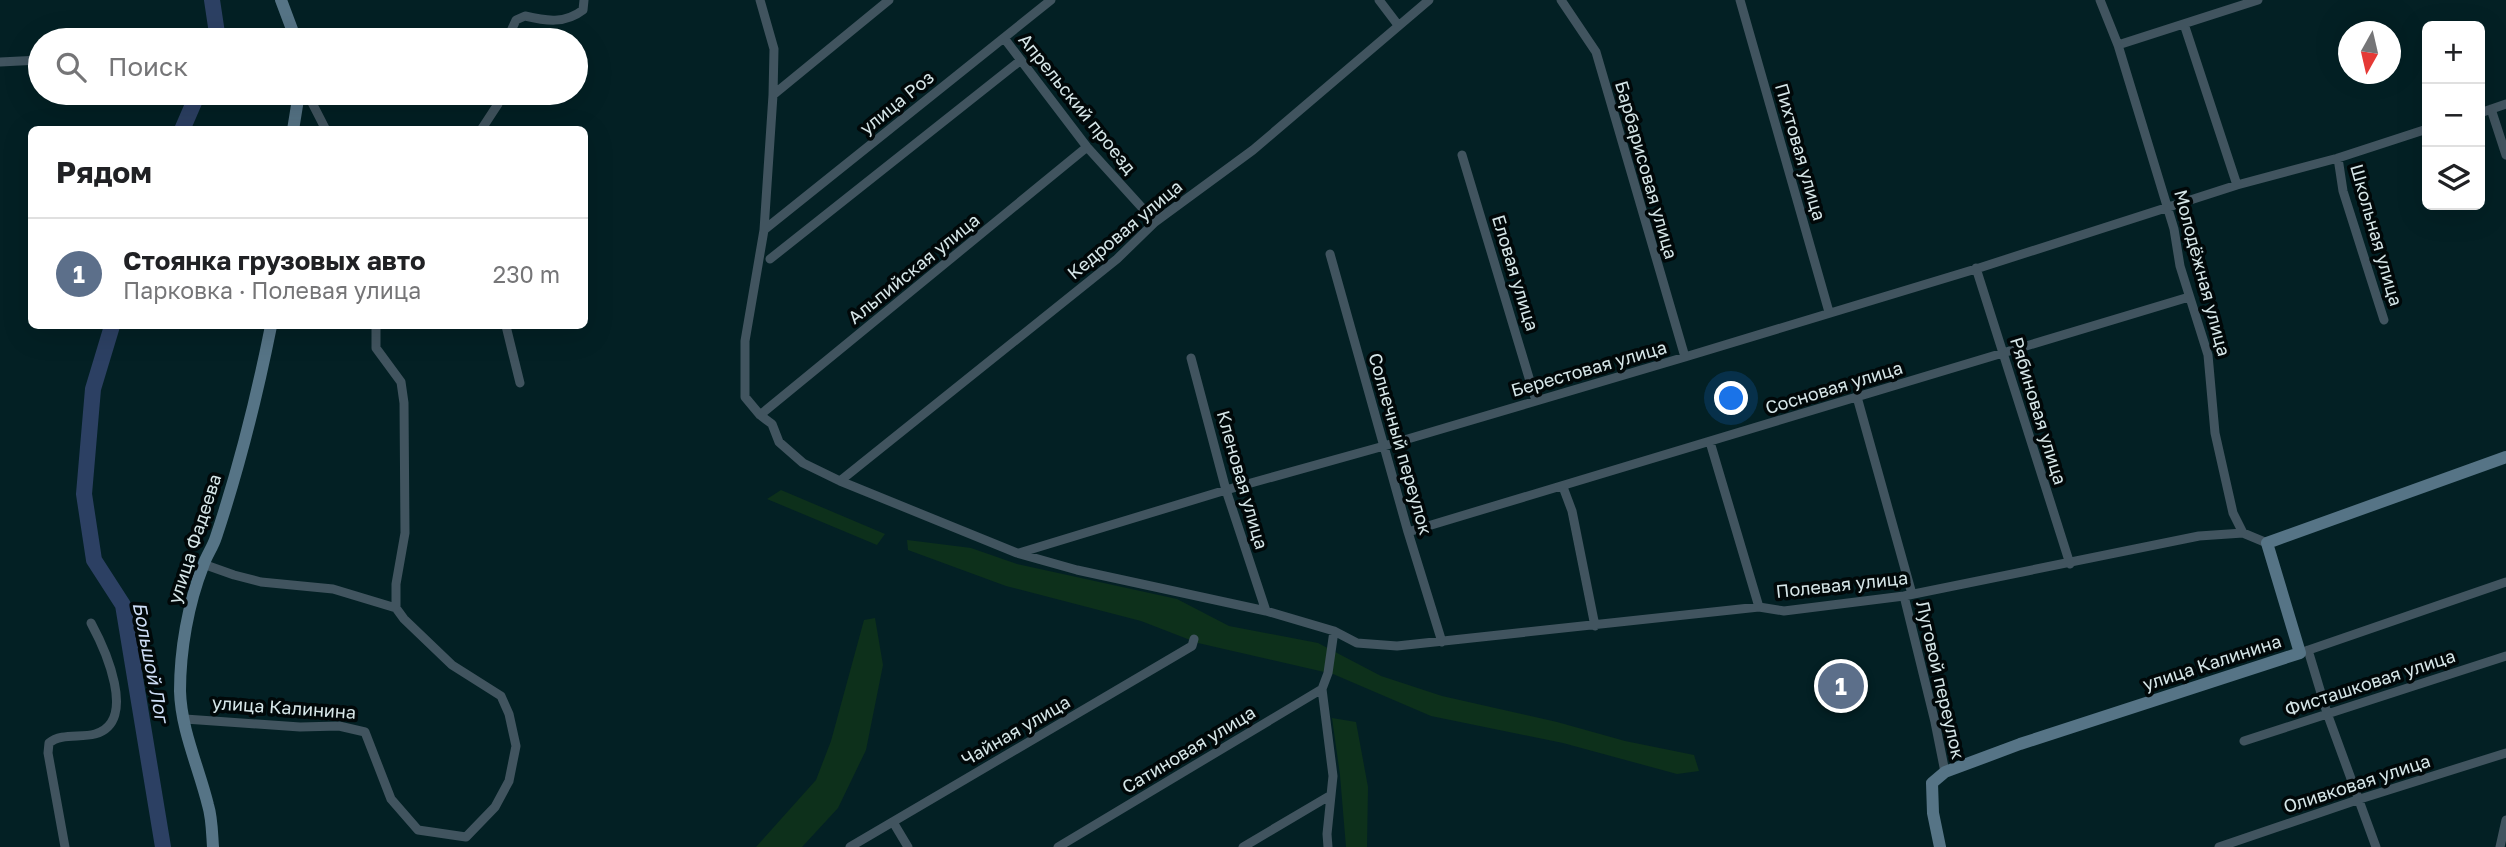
<!DOCTYPE html>
<html lang="ru">
<head>
<meta charset="utf-8">
<style>
  body { margin:0; font-family:"Golos Text",sans-serif; background:#f6f6f6; color:#202124 }
  .controls { position:absolute; right:21px; top:21px; display:grid; overflow:hidden; border-radius:10px; box-shadow:0 7px 28px #0002 }
  .controls button { width:63px; height:63px; display:grid; place-items:center; padding:0; border:0; border-bottom:2px solid #e0e0e0; background:#fff; color:#202124; font:35px sans-serif }
  .compass { position:absolute; left:2338px; top:21px; width:63px; height:63px; border-radius:50%; background:#fff; box-shadow:0 7px 28px #0002; rotate:188deg }
  .you { position:absolute; left:1732px; top:399px; width:24px; height:24px; margin:-18px; border:5px solid #fff; border-radius:50%; background:#1a73e8; box-shadow:0 0 0 10px #1a73e833 }
  .badge { display:grid; place-items:center; width:46px; height:46px; border-radius:50%; background:#2563eb; color:#fff; font-size:23px; font-weight:700 }
  .pin { position:absolute; translate:-50% -50%; border:4px solid #fff; box-shadow:0 2px 7px #0006 }
  .list { margin:0; padding:0; list-style:none }
  h2 { display:flex; justify-content:space-between; align-items:center; height:91px; margin:0; padding:0 28px; font-size:30px }
  h2 small { font-size:23px; font-weight:400; color:#757577 }
  .list li { display:grid; grid-template-columns:46px 1fr auto; gap:21px; align-items:center; box-sizing:border-box; height:112px; padding:0 28px; border-top:2px solid #e0e0e0 }
  .list b { display:block; font-size:26px; white-space:nowrap }
  .list p { margin:0; font-size:23px; white-space:nowrap; color:#757577 }
  .list em { font-size:23px; font-style:normal; color:#757577 }
  .icon { flex:none; width:38px; height:38px; fill:none; stroke:currentColor; stroke-width:2; stroke-linecap:round; stroke-linejoin:round }
  .map { position:relative; flex:none; width:2506px; height:847px; overflow:hidden }
  .search { position:absolute; background:#fff; box-shadow:0 7px 28px #0002; left:28px; top:28px; width:560px; height:77px; display:flex; align-items:center; gap:18px; box-sizing:border-box; padding:0 24px; border-radius:38px; color:#757577; font-size:26px }
  .panel { position:absolute; background:#fff; box-shadow:0 7px 28px #0002; left:28px; top:126px; width:560px; height:203px; border-radius:10px }
  .map>svg:first-child { display:block }
  .green { fill:#0d301b }
  .lines { fill:none; stroke-linecap:round; stroke-linejoin:round }
  .river { stroke:#2c4063; stroke-width:16 }
  .street { stroke:#41545f; stroke-width:9 }
  .secondary { stroke:#567486; stroke-width:12 }
  .labels { text-anchor:middle; stroke-width:7; stroke-linejoin:round; paint-order:stroke }
  .street-label { font-size:18px; fill:#d6e6e8; stroke:#010809 }
  .water-label { font-size:19px; font-style:italic; fill:#ceddf6; stroke:#010809 }
</style>
</head>
<body>
<div class="map">
<svg width="2506" height="847" viewBox="0 0 2506 847">
  <rect width="100%" height="100%" fill="#032024"/>
  <!-- green -->
  <path class="green" d="M781,490L885,534L877,545L767,499Z
    M907,540L971,548L1017,564L1177,599L1229,626L1318,643L1381,676L1442,696L1557,722L1625,741L1694,755L1699,771L1677,774L1563,743L1431,716L1333,674L1198,643L1141,621L1006,586L908,550Z
    M875,618L883,665L866,750L838,808L802,847H756L816,780L831,741L864,620Z
    M1332,718L1356,722L1368,787L1367,847H1346L1340,775Z"/>
  <g class="lines">
    <!-- river -->
    <path class="river" d="M212,0L218,40
      M182,130L198,93
      M112,326L93,389L84,494L94,560L123,605L163,847"/>
    <!-- street -->
    <path class="street" d="M760,0L774,49L773,95L764,230L745,341V397L760,415L772,424L779,442L803,463L840,481L1017,553L1077,570L1266,611L1334,631L1357,643L1397,646L1759,607L1784,611L1904,596L2199,536L2243,533L2267,543
      M1379,0L1398,25
      M1561,0L1596,52L1685,357
      M1740,0L1829,312
      M2100,0L2118,45L2174,229L2180,266L2208,355L2215,433L2233,513L2243,533
      M2184,24L2237,185
      M1004,38L1087,147L1155,222
      M507,40L516,20L525,16C546,21 565,24 583,10L584,0
      M2118,45L2258,0
      M0,62L40,60
      M307,93L326,130
      M773,95L889,0
      M2491,109L2506,155
      M2480,113L2506,104
      M481,130L498,104V93
      M1462,155L1536,401
      M2338,158L2343,191L2384,320
      M764,230L1051,0
      M1330,254L1408,532L1442,642
      M770,259L1021,60
      M1976,268L2070,564
      M376,326V348L401,382L404,403L405,533L396,584V608
      M506,326L520,383
      M1191,358L1226,490L1266,611
      M1857,397L1912,594
      M760,415L1087,147
      M1710,442L1759,607
      M840,481L1117,259L1155,222L1253,150L1429,0
      M1563,487L1572,511L1595,626
      M1408,532L2189,297
      M1019,553L1226,490L1384,446L1685,357L1979,268L2237,185L2338,158L2427,129
      M1904,596L1935,722L1945,772
      M2308,650L2327,713L2376,847
      M2300,653L2506,582
      M1322,689L1333,776L1327,834L1328,847
      M185,719L300,727L339,726L365,732L391,799L418,830L466,837L495,807L509,781L516,746L509,714L501,696L452,665L404,619L396,608L333,589L261,582L234,575L203,564
      M2244,741L2506,656
      M893,822L908,847
      M65,847L48,753L49,743C61,733 80,738 95,734C139,722 104,647 91,623
      M850,847L1192,646L1194,639
      M1058,847L1322,689L1328,673L1334,631
      M1243,847L1331,795
      M2219,847L2360,799L2506,753
      M2500,847L2506,820"/>
    <!-- secondary -->
    <path class="secondary" d="M281,0L296,40
      M293,130L299,93
      M213,847C212,833 212,818 208,805C199,768 181,730 180,691C180,650 188,604 203,566C206,556 213,547 216,537C239,468 257,396 271,326
      M1940,847L1933,813L1932,783L1945,772L2020,744L2300,653L2267,543L2506,457"/>
  </g>
  <g class="labels">
    <!-- street labels -->
    <g class="street-label">
      <text transform="translate(897 103) rotate(-39)" y="6">улица Роз</text>
      <text transform="translate(1077 104) rotate(51)" y="6">Апрельский проезд</text>
      <text transform="translate(1800 152) rotate(74)" y="6">Пихтовая улица</text>
      <text transform="translate(1646 170) rotate(74)" y="6">Барбарисовая улица</text>
      <text transform="translate(1125 230) rotate(-40)" y="6">Кедровая улица</text>
      <text transform="translate(2376 235) rotate(74)" y="6">Школьная улица</text>
      <text transform="translate(914 269) rotate(-39)" y="6">Альпийская улица</text>
      <text transform="translate(1515 273) rotate(73)" y="6">Еловая улица</text>
      <text transform="translate(2202 273) rotate(75)" y="6">Молодёжная улица</text>
      <text transform="translate(1589 369) rotate(-16)" y="6">Берестовая улица</text>
      <text transform="translate(1834 388) rotate(-17)" y="6">Сосновая улица</text>
      <text transform="translate(2038 411) rotate(73)" y="6">Рябиновая улица</text>
      <text transform="translate(1400 444) rotate(74)" y="6">Солнечный переулок</text>
      <text transform="translate(1242 480) rotate(74)" y="6">Кленовая улица</text>
      <text transform="translate(195 539) rotate(-72)" y="6">улица Фадеева</text>
      <text transform="translate(1842 585) rotate(-6)" y="6">Полевая улица</text>
      <text transform="translate(2212 663) rotate(-18)" y="6">улица Калинина</text>
      <text transform="translate(1940 680) rotate(77)" y="6">Луговой переулок</text>
      <text transform="translate(2370 683) rotate(-18)" y="6">Фисташковая улица</text>
      <text transform="translate(284 708) rotate(4)" y="6">улица Калинина</text>
      <text transform="translate(1016 731) rotate(-30)" y="6">Чайная улица</text>
      <text transform="translate(1189 750) rotate(-31)" y="6">Сатиновая улица</text>
      <text transform="translate(2357 784) rotate(-18)" y="6">Оливковая улица</text>
    </g>
    <!-- water labels -->
    <g class="water-label">
      <text transform="translate(151 662) rotate(79)" y="7">Большой Лог</text>
    </g>
  </g>
</svg>
<div class="controls">
<button>+</button>
<button>−</button>
<button><svg class="icon" aria-label="layers" viewBox="0 0 24 24"><path d="M12 4l9 5-9 5-9-5zM3 14l9 5 9-5"/></svg></button>
</div>
<svg class="compass" viewBox="-18 -18 36 36"><path d="M0-13l5 13h-10z" fill="#e53935"/><path d="M0 13l5-13h-10z" fill="#757577"/></svg>
<div class="you"></div>
<div class="pin badge" style="left:1841px;top:686px;background:#5c6f8a">1</div>
<div class="search"><svg class="icon" aria-label="search" viewBox="0 0 24 24"><circle cx="10" cy="10" r="6"/><path d="M15 15l6 6"/></svg>Поиск</div>
<section class="panel">
<h2>Рядом<small></small></h2>
<ul class="list">
<li><span class="badge" style="background:#5c6f8a">1</span><div><b>Стоянка грузовых авто</b><p>Парковка · Полевая улица</p></div><em>230 m</em></li>
</ul>
</section>
</div>
</body>
</html>
